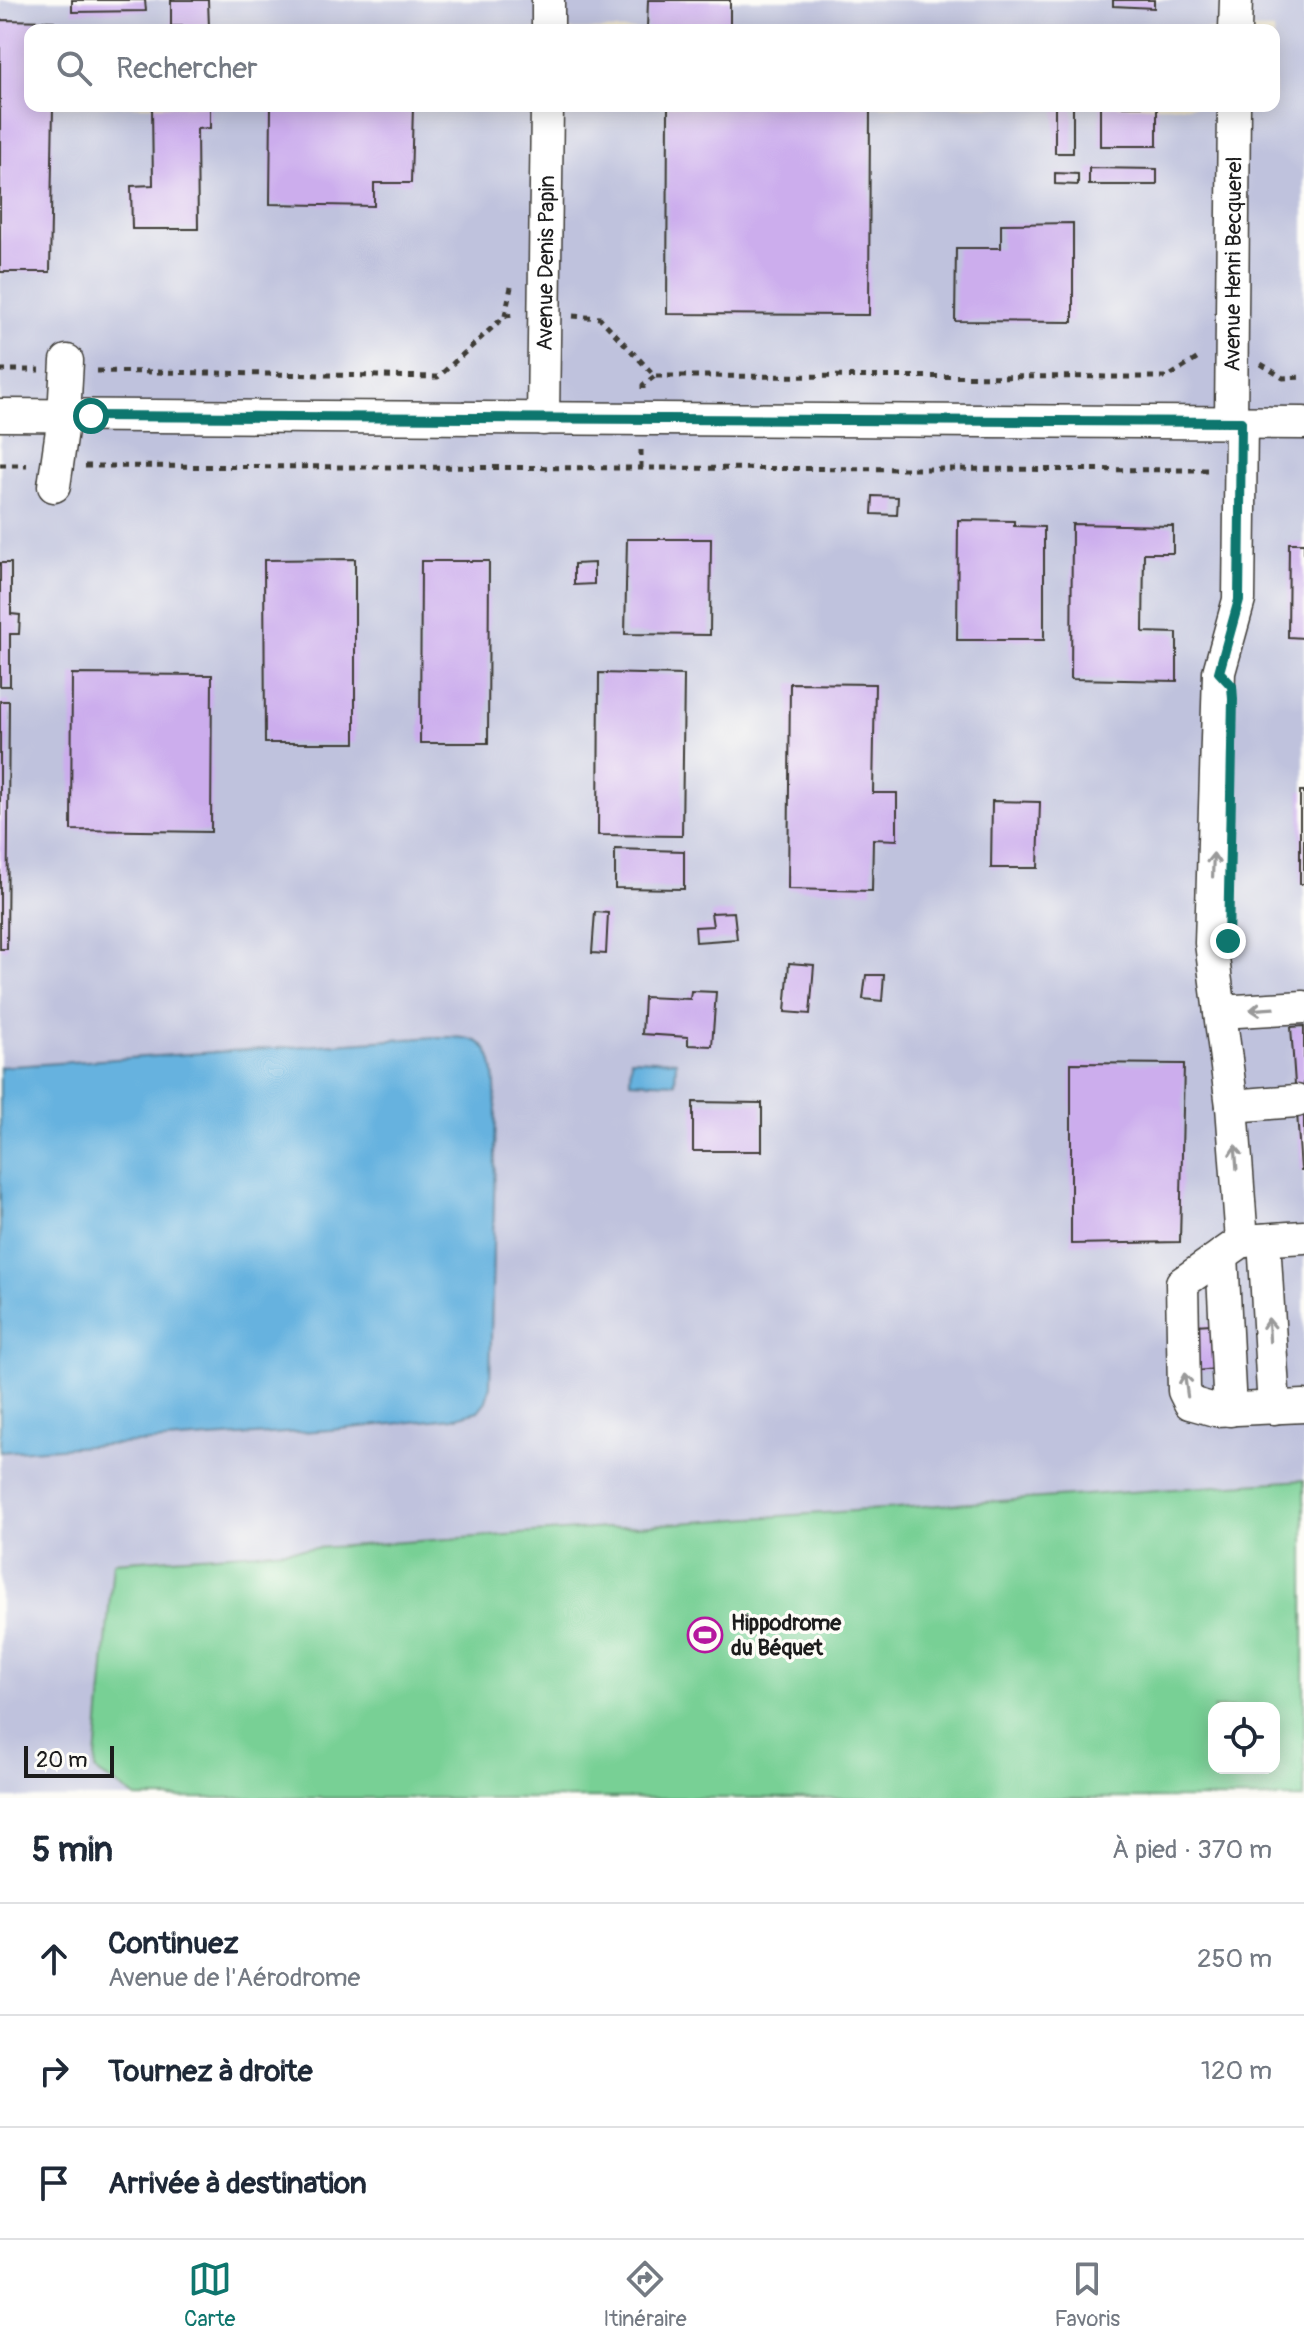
<!DOCTYPE html>
<html lang="fr">
<head>
<meta charset="utf-8">
<style>
  body { margin:0; font-family:Pangolin,sans-serif; background:#f6f6f7; color:#1f2937 }
  .controls { position:absolute; right:24px; bottom:24px; display:grid; overflow:hidden; border-radius:16px; box-shadow:0 4px 20px #0003 }
  .controls button { width:72px; height:72px; display:grid; place-items:center; padding:0; border:0; border-bottom:2px solid #e0e1e3; background:#fff; color:#1f2937; font:40px sans-serif }
  .scale { position:absolute; left:24px; bottom:20px; width:90px; box-sizing:border-box; padding-left:8px; border:4px solid #1c1c1c; border-top:0; font-size:22px; line-height:28px; white-space:nowrap; color:#1c1c1c; -webkit-text-stroke:6px #fdfcf7; paint-order:stroke }
  .stop { position:absolute; width:24px; height:24px; margin:-18px; border:6px solid #0f766e; border-radius:50%; background:#fff }
  .stop.end { background:#0f766e; border-color:#fff; box-shadow:0 2px 8px #0008 }
  .list { margin:0; padding:0; list-style:none }
  h2 { display:flex; justify-content:space-between; align-items:center; height:104px; margin:0; padding:0 32px; font-size:34px }
  h2 small { font-size:26px; font-weight:400; color:#747a83 }
  .list li { display:grid; grid-template-columns:52px 1fr auto; gap:24px; align-items:center; box-sizing:border-box; height:112px; padding:0 32px; border-top:2px solid #e0e1e3 }
  .list b { display:block; font-size:30px; white-space:nowrap }
  .list p { margin:0; font-size:26px; white-space:nowrap; color:#747a83 }
  .list em { font-size:26px; font-style:normal; color:#747a83 }
  .icon { flex:none; width:44px; height:44px; fill:none; stroke:currentColor; stroke-width:2; stroke-linecap:round; stroke-linejoin:round }
  .map { position:relative; flex:none; width:1304px; height:1798px; overflow:hidden }
  .search { position:absolute; background:#fff; box-shadow:0 4px 20px #0003; left:24px; right:24px; top:24px; height:88px; display:flex; align-items:center; gap:20px; box-sizing:border-box; padding:0 28px; border-radius:16px; color:#747a83; font-size:30px }
  .sheet { height:440px; background:#fff }
  nav { display:flex; justify-content:space-around; align-items:center; box-sizing:border-box; height:112px; border-top:2px solid #e0e1e3; background:#fff; font-size:22px; color:#747a83 }
  nav a { display:grid; justify-items:center; gap:4px }
  nav .on { color:#0f766e }
  .map>svg:first-child { display:block }
  .industrial { fill:#bfc2dd; fill-rule:evenodd }
  .green { fill:#78d095; stroke:#4a7658; stroke-width:2; fill-rule:evenodd }
  .water { fill:#66b2df; stroke:#41677e; stroke-width:2 }
  .building { fill:#ccaded }
  .lines { fill:none; stroke-linecap:round; stroke-linejoin:round }
  .minor-casing { stroke:#3c3a36; stroke-width:35 }
  .path { stroke:#3c3a36; stroke-width:5; stroke-dasharray:6 6; stroke-linecap:butt }
  .minor { stroke:#fff; stroke-width:32 }
  .oneway { stroke:#999 }
  .route { stroke:#0f766e; stroke-width:10 }
  .labels { text-anchor:middle; stroke-width:7; stroke-linejoin:round; paint-order:stroke }
  .street-label { font-size:22px; fill:#1c1c1c; stroke:#fdfcf7 }
  .poi-label { font-size:22px; font-weight:bold; fill:#1c1c1c; stroke:#fdfcf7; text-anchor:start }
</style>
</head>
<body>
<div class="map">
<svg width="1304" height="1798" viewBox="0 0 1304 1798">
  <rect width="100%" height="100%" fill="#fdfcf7"/>
  <filter id="ink" filterUnits="userSpaceOnUse"><feTurbulence type="fractalNoise" baseFrequency=".0125" numOctaves="2"/><feDisplacementMap in="SourceGraphic" scale="16" xChannelSelector="R" yChannelSelector="G"/><feConvolveMatrix kernelMatrix="1 2 1 2 8 2 1 2 1" color-interpolation-filters="sRGB"/></filter>
  <filter id="wash" filterUnits="userSpaceOnUse"><feTurbulence type="fractalNoise" baseFrequency=".006" numOctaves="4" result="noise"/><feDisplacementMap in="SourceGraphic" scale="32" xChannelSelector="R" yChannelSelector="G"/><feGaussianBlur stdDeviation="1.8" result="paint"/><feColorMatrix in="noise" values="0 0 0 0 0 0 0 0 0 0 0 0 0 0 0 0 0 1.4 0 .05"/><feComposite in="paint" operator="in"/></filter>
  <g filter="url(#wash)">
    <rect width="100%" height="100%" fill="#efe5c8"/>
    <!-- industrial -->
    <path class="industrial" d="M0,0H1304V1480L113,1562L95,1770L136,1798H0ZM30,30H1274V106H30Z"/>
    <!-- green -->
    <path class="green" d="M1304,1480V1798H136L95,1770L113,1562ZM1214,1708H1274V1768H1214Z"/>
    <!-- water -->
    <path class="water" d="M435,1037C447,1037 462,1036 473,1040C499,1048 494,1087 496,1108L490,1386L486,1401L478,1411L453,1418L330,1430L0,1452V1067Z
      M631,1059L676,1061L675,1083L630,1081Z"/>
    <g id="blocks">
      <!-- building -->
      <path class="building" d="M72,0H145L146,11L72,12Z
        M171,0H208L209,27L171,26Z
        M648,0H730V29H647Z
        M1113,0H1154V8L1113,6Z
        M0,20L54,21V30H30V106H53L50,272H0Z
        M152,106H210V128L197,129L198,229H132L131,186L153,185Z
        M271,106H413L411,183H374V206L270,204Z
        M668,106H870L869,315L667,314Z
        M1055,106H1073V153H1055Z
        M1100,106H1157V146H1100Z
        M1089,168L1157,169V185H1089Z
        M1055,173L1078,174V185L1055,184Z
        M1073,223V322L955,321L956,248H1001V224Z
        M873,496L898,497L897,515L872,514Z
        M958,520L1014,521V526L1044,527V640H957Z
        M1072,524L1173,526V553H1144L1143,632L1177,633V681L1071,679Z
        M627,539H711L710,635L625,634Z
        M1289,543H1304V638L1288,637Z
        M355,559V743H265L264,560Z
        M421,561H489L488,743H420Z
        M0,563H11V614L20,615L19,634H10V686H0Z
        M594,563V584L574,585V564Z
        M599,673L684,675L682,836L598,835Z
        M72,674L212,675L211,832L71,830Z
        M790,683L875,684L873,793H897V840L873,839L872,891L788,889Z
        M0,701H9L7,949H0Z
        M1300,791H1304V884H1300Z
        M992,801L1040,802L1038,868H991Z
        M615,849L684,851V889L615,888Z
        M595,912L608,913L606,954L592,953Z
        M734,912L737,939L696,942L695,927L713,926L711,913Z
        M789,963L814,965L810,1014L785,1012Z
        M866,975H884L882,1001L863,999Z
        M691,991L716,992L712,1046L688,1045V1037L642,1034L644,997L690,999Z
        M1304,1026V1170H1301L1291,1027Z
        M1071,1063L1184,1064L1180,1242L1071,1244Z
        M693,1102L762,1103V1151H693Z
        M1211,1324L1215,1369L1197,1371L1195,1325Z"/>
    </g>
  </g>
  <g filter="url(#ink)">
    <use href="#blocks" fill-opacity="0" stroke="#3c3a36" stroke-width="2"/>
    <g class="lines">
      <!-- minor casing -->
      <g class="minor-casing">
        <g id="minor">
          <path d="M548,30V0"/>
          <path d="M1235,30L1236,0"/>
          <path d="M0,415L1304,423"/>
          <path id="s1" d="M543,419L547,106"/>
          <path id="s2" d="M1231,422L1234,106"/>
          <path d="M1241,422L1239,600L1219,672L1211,943L1232,1106L1242,1241L1182,1283L1184,1391L1190,1403L1215,1410L1304,1406"/>
          <path d="M54,486L64,416L67,361"/>
          <path d="M1220,1012L1304,1007"/>
          <path d="M1232,1106L1296,1101"/>
          <path d="M1264,1240L1274,1408"/>
          <path d="M1243,1241L1304,1237"/>
          <path d="M1222,1255L1230,1410"/>
        </g>
      </g>
      <!-- path -->
      <path class="path" d="M505,316L511,287
        M573,316L600,318L655,376L1168,377L1200,357
        M1261,364L1283,378L1304,377
        M0,370H39
        M97,371L438,377L505,316L515,315
        M643,389V385L655,376
        M0,465H27
        M85,466L1211,470
        M641,468V447"/>
      <!-- minor -->
      <use href="#minor" class="minor"/>
    </g>
    <!-- one-way arrows -->
    <defs><path id="oneway-shaft" d="M-6 0H5M1.5-3L5.5 0L1.5 3" fill="none" stroke-width="1.6" stroke-linecap="round" stroke-linejoin="round" transform="scale(2)"/></defs>
    <g class="oneway">
      <use href="#oneway-shaft" transform="translate(1213 865) rotate(-88)"/>
      <use href="#oneway-shaft" transform="translate(1262 1009) rotate(176)"/>
      <use href="#oneway-shaft" transform="translate(1236 1157) rotate(-94)"/>
      <use href="#oneway-shaft" transform="translate(1269 1330) rotate(-93)"/>
      <use href="#oneway-shaft" transform="translate(1186 1385) rotate(-98)"/>
    </g>
  </g>
  <g class="lines" filter="url(#ink)">
    <!-- route -->
    <path class="route" d="M91,416L1241,422L1239,600L1219,672L1232,686L1233,699L1228,941"/>
  </g>
  <!-- icons -->
  <defs>
    <g id="stadium-ring" transform="scale(1.8)"><circle r="9.5" fill="#fdfcf7" stroke="#b5179e" stroke-width="1.5"/><path d="M0-5a6.5 5 0 1 0 0 10a6.5 5 0 1 0 0-10ZM-3.5-1.8h7v3.6h-7Z" fill="#b5179e"/></g>
  </defs>
  <g fill-rule="evenodd">
    <use href="#stadium-ring" x="705" y="1635"/>
  </g>
  <g class="labels">
    <!-- street labels -->
    <g class="street-label">
      <text dy="8" stroke="none"><textPath href="#s1" startOffset="156">Avenue Denis Papin</textPath></text>
      <text dy="8" stroke="none"><textPath href="#s2" startOffset="158">Avenue Henri Becquerel</textPath></text>
    </g>
    <!-- poi labels -->
    <g class="poi-label">
      <text x="731" y="1630">Hippodrome<tspan x="731" dy="25">du Béquet</tspan></text>
    </g>
  </g>
</svg>
<div class="controls">
<button><svg class="icon" aria-label="locate" viewBox="0 0 24 24"><circle cx="12" cy="12" r="6"/><path d="M12 2v4M12 18v4M2 12h4M18 12h4"/></svg></button>
</div>
<div class="scale">20 m</div>
<div class="stop" style="left:91px;top:416px"></div>
<div class="stop end" style="left:1228px;top:941px"></div>
<div class="search"><svg class="icon" aria-label="search" viewBox="0 0 24 24"><circle cx="10" cy="10" r="6"/><path d="M15 15l6 6"/></svg>Rechercher</div>
</div>
<section class="sheet">
<h2>5 min<small>À pied · 370 m</small></h2>
<ul class="list">
<li><svg class="icon" aria-label="ahead" viewBox="0 0 24 24"><path d="M12 20V5M6 11l6-6 6 6"/></svg><div><b>Continuez</b><p>Avenue de l'Aérodrome</p></div><em>250 m</em></li>
<li><svg class="icon" aria-label="right" viewBox="0 0 24 24"><path d="M7 20v-9h11M14 6l5 5-5 5"/></svg><div><b>Tournez à droite</b></div><em>120 m</em></li>
<li><svg class="icon" aria-label="arrive" viewBox="0 0 24 24"><path d="M6 21V4h12l-3 4 3 4H6"/></svg><div><b>Arrivée à destination</b></div></li>
</ul>
</section>
<nav>
<a class="on"><svg class="icon" aria-label="map" viewBox="0 0 24 24"><path d="M3 6l6-2 6 2 6-2v14l-6 2-6-2-6 2zM9 4v14M15 6v14"/></svg>Carte</a>
<a><svg class="icon" aria-label="directions" viewBox="0 0 24 24"><path d="M12 3l9 9-9 9-9-9zM9 14v-3h6M13 9l2 2-2 2"/></svg>Itinéraire</a>
<a><svg class="icon" aria-label="saved" viewBox="0 0 24 24"><path d="M7 4h10v16l-5-4-5 4z"/></svg>Favoris</a>
</nav>
</body>
</html>
